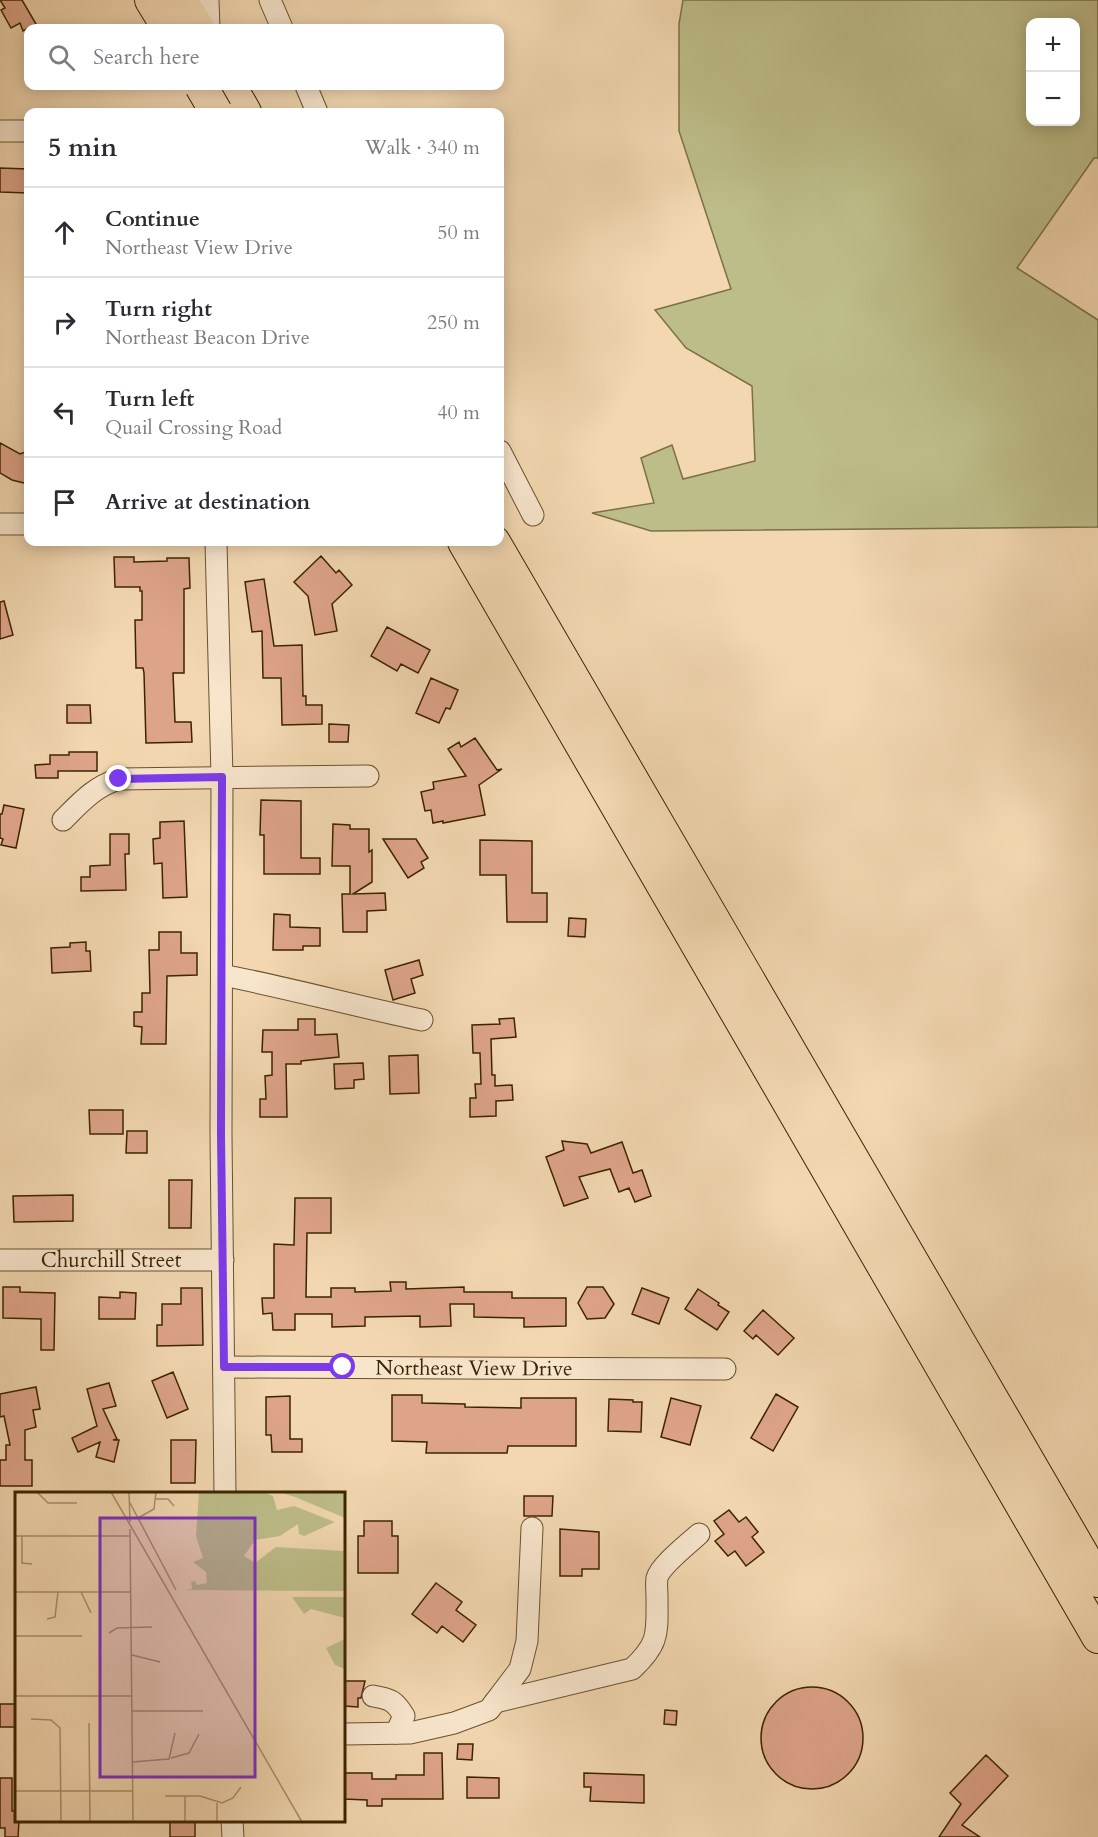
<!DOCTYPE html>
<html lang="en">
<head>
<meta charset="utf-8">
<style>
  body { margin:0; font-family:Cardo,serif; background:#f2f2f3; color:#2b2b33 }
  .controls { position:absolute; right:18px; top:18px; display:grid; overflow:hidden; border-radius:12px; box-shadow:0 3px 15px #0003 }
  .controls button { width:54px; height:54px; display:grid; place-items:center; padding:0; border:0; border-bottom:2px solid #e1e1e2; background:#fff; color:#2b2b33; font:30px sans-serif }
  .stop { position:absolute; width:18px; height:18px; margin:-14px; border:4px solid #7c3aed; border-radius:50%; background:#fff }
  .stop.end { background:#7c3aed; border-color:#fff; box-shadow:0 2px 6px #0008 }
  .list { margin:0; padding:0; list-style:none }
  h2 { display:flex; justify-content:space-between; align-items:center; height:78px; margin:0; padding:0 24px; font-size:26px }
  h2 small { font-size:20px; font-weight:400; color:#7c7c81 }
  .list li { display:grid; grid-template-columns:39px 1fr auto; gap:18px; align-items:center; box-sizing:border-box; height:90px; padding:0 24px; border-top:2px solid #e1e1e2 }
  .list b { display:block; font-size:22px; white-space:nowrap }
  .list p { margin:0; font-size:20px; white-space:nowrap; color:#7c7c81 }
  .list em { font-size:20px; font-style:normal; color:#7c7c81 }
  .icon { flex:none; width:33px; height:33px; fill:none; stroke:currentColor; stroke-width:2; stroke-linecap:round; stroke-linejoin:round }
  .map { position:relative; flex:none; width:1098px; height:1837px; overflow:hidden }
  .search { position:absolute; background:#fff; box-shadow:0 3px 15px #0003; left:24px; top:24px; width:480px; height:66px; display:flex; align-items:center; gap:15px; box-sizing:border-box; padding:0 21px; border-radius:12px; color:#7c7c81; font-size:22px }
  .panel { position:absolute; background:#fff; box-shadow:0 3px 15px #0003; left:24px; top:108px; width:480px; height:438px; border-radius:12px }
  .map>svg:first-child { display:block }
  .green { fill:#bdbd89; stroke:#7c7045; stroke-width:1.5; fill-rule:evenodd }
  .building { fill:#dea489; stroke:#3c2401; stroke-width:1.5 }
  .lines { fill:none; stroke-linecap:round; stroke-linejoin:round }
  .minor-casing { stroke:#6a512d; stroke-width:23 }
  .highway-casing { stroke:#3c2401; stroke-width:34 }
  .minor { stroke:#f7e5cc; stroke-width:21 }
  .highway { stroke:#f2d7b0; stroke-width:32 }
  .highway-bridge-casing { stroke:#3c2401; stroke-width:34; stroke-linecap:butt }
  .highway-bridge { stroke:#f2d7b0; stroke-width:32 }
  .route { stroke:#7c3aed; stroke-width:8 }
  .labels { text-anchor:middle; stroke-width:5; stroke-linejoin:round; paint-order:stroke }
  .street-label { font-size:21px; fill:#3c2401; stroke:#f7e5cc }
  .inset-road { fill:none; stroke:#a98f6a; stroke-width:1.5 }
  .view { fill:#7b2cbf; fill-opacity:0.15; stroke:#7b2cbf; stroke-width:3 }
  .inset-edge { fill:none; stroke:#3c2401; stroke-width:3 }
</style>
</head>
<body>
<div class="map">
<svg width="1098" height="1837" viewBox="0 0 1098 1837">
  <rect width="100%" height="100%" fill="#f2d7b0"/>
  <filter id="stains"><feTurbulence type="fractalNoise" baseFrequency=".00333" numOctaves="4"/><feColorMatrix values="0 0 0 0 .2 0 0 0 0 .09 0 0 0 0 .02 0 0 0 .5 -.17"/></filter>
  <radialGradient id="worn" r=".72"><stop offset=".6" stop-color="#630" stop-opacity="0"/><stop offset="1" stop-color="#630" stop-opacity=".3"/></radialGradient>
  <!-- green -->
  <path class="green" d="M683,0H1098V158H1094L1017,268L1098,320V527L651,531L592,513L654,503L641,458L672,445L683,479L755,461L752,386L686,348L655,310L731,289L679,131V24ZM1030,22H1076V122H1030Z"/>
  <!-- building -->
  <path class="building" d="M0,0H22L36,24L23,31L20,23L11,28L1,10L5,8Z
    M0,168L28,169V193L0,192Z
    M0,443L20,454L28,451V484L12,480L0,473Z
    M321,556L336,573L339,570L352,585L332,604L337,631L315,635L308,596L294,582Z
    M114,557H134V562L167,561V558H189L190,588L184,589V673H173L175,722H191L192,742L146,743L144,673L143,668H136L135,620H142V591H140V587H115Z
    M264,579L274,646L302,645L303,696H306V705H322V724L282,725L281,678H263L262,631L252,632L245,582Z
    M4,601L13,635L0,639V602Z
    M387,627L430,650L418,673L401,664L397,671L371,656Z
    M431,678L458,690L450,709L446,708L439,723L416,713Z
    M67,705H90L91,723H67Z
    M329,724L349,725L348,742H329Z
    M475,738L497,770L502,769L479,785L485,815L443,823V821L433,823L431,810L425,811L421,792L434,789L433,782L466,776L448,749L459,742L461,747Z
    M69,752H97V771H58V778H36L35,765L50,764V755H69Z
    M261,800L301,801V858H320V874H264V835H260Z
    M4,805L24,809L16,848L1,845L3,839L0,838V814H2Z
    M184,821L187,897L163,898L162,863L154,864L153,839L160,838V822Z
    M333,824L350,825V829H369V852L372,850V882L353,894L385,893L386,910L367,911V932H343L342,894H350V866H332Z
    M110,834H129V854H125L126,890L81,891V877H90V866L110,865Z
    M383,839H416L428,858L421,862L424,868L408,878Z
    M480,840L532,841V893H547V922H507L506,875H480Z
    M274,914L290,915V927L320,928V946H303V950H273Z
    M569,918L586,919L585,937L568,936Z
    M159,932H181V953H197V975L167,976L166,1044H141L142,1027L134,1026V1012H142V993H150L149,950H159Z
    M86,942V951H90L91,971L52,973L51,948L70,947V943Z
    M419,960L423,975L411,979L415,993L393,1000L385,970Z
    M514,1018L516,1037L491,1039L492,1075H495V1086L512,1085L513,1100L496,1101V1116L470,1117V1098H476L475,1084H481L480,1053H473L472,1025L500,1024L499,1019Z
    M298,1019H315V1035L337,1034L339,1057L301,1061V1064H286L287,1117H260V1099H266L265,1076L272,1075V1052H262L263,1030H298Z
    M418,1055L419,1093L390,1094L389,1056Z
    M363,1063L364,1079L354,1080V1088L335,1089L334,1064Z
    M89,1110H123V1134H90Z
    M127,1131H147V1153H126Z
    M562,1141L587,1144L591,1153L622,1142L633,1173L642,1170L651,1196L635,1202L629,1188L619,1192L610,1169L579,1177L588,1198L564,1206L546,1157L564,1150Z
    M169,1180H192L191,1228H169Z
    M73,1195V1221L14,1222L13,1196Z
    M295,1198H331V1233H307L306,1297H331V1288H355V1292L391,1291L390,1282H406V1289L464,1287V1292H512V1298H566V1326L524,1327V1318L474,1317V1304H450L451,1326L420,1327V1316L365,1317V1326L332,1327V1314H295V1330H273L272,1313L263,1314L262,1298H274V1244L294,1245Z
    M3,1287H20V1292L55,1293L54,1350H41V1319L3,1318Z
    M587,1287H603L614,1304L605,1318L587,1319L578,1303Z
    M181,1288H202L203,1345L157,1346V1325H162V1304H181Z
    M642,1288L669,1298L659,1324L632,1314Z
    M698,1289L719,1303L718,1305L729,1312L717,1330L685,1309Z
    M120,1292L136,1293L135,1319H99V1297L120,1298Z
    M763,1310L794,1338L778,1355L756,1335L753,1339L744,1331Z
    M173,1372L188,1409L167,1418L152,1381Z
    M109,1383L116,1406L103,1409L117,1439L113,1440H119L114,1462L96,1457L100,1442L78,1452L72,1438L97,1426L87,1389Z
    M36,1387L40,1409L33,1410L36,1427L25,1430V1460H32V1486H0V1460H6V1445H10L4,1416L0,1417V1394Z
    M776,1394L798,1407L773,1451L751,1438Z
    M392,1395H422V1403L465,1404V1407L521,1408V1398H576V1446H508L507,1453H426L427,1442L392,1441Z
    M290,1396V1439H302V1452H272L271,1435H266V1397Z
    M671,1398L701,1406L690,1445L661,1437Z
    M609,1399L633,1400V1402H642L641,1432L608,1431Z
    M171,1440H196L195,1483H171Z
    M524,1496H553L552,1516H524Z
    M729,1510L739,1522L746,1517L758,1532L752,1537L764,1552L746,1566L735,1551L728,1556L715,1541L724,1534L714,1521Z
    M364,1521H392V1536H398V1573H358V1536H364Z
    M560,1529L599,1532V1569H582V1576H560Z
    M436,1583L462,1602L456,1610L476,1625L463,1642L442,1626L437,1633L412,1614Z
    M344,1681H365L361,1698H358V1707L344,1706Z
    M761 1738a51 51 0 1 1 102 0a51 51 0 1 1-102 0Z
    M0,1704H16V1727H0Z
    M665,1710L677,1711L676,1725L664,1724Z
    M458,1744H473L472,1760L457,1759Z
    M424,1753H442L443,1799H382V1806H367V1800L344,1799V1773H372V1779H396V1775H424Z
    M986,1755L1008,1776L962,1825L980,1837H939L961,1804L950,1793Z
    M584,1773L644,1775V1803L590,1801L591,1787H584Z
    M467,1777L499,1778V1798H467Z
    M0,1778H12V1811H16V1821H19L18,1837H5V1828H0Z
    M170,1821H195V1837H170Z"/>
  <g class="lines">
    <!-- minor casing -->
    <g class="minor-casing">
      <g id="minor">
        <path d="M208,0L209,28"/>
        <path d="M270,0L282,28"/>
        <path d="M306,86L317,112"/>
        <path d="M0,131H28"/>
        <path d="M500,451L533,515"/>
        <path d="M0,524H28"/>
        <path d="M216,542L222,777L221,1135L225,1494"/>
        <path d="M63,820C80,803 95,786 119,779L368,776"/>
        <path d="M222,975C289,988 355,1006 422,1020"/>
        <path id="s1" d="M0,1260H223"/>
        <path id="s2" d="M224,1367L725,1369"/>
        <path d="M373,1696C391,1699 395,1701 404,1716L396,1733"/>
        <path d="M495,1702L632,1669C660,1643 657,1633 657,1597C657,1591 656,1584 657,1578C660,1566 689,1543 699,1534"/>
        <path d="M344,1734L410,1733L454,1723L489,1710L520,1669L527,1641L532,1528"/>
        <path d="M232,1820L233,1837"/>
      </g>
    </g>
    <!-- highway casing -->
    <g class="highway-casing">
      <path id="highway" d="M151,0L168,28
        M181,0L198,28
        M230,86L245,112
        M464,542L1098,1637
        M494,542L1098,1581"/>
    </g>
    <!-- minor -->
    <use href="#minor" class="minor"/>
    <!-- highway -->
    <use href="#highway" class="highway"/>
    <!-- highway-bridge casing -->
    <g class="highway-bridge-casing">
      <path id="highway-bridge" d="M201,86L216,112"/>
    </g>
    <!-- highway-bridge -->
    <use href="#highway-bridge" class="highway-bridge"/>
  </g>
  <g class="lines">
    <!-- route -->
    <path class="route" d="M119,779L222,777L221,1135L224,1367H343"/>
  </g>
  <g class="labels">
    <!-- street labels -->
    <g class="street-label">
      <text dy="7" stroke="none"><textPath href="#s1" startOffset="111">Churchill Street</textPath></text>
      <text dy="7" stroke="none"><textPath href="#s2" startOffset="250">Northeast View Drive</textPath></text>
    </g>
  </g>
  <!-- overview -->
  <g transform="translate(15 1492)">
    <rect width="330" height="330" fill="#f2d7b0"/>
    <path d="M184,0H249L258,4L262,18L279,14L320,30L289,44L284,42L283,32L265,44L240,48L229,64L240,71L261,55L330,59V99L169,98L177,97L176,90L180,89L182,93L192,91L191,80L178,70L188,66L181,44ZM264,0H330V26L280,5ZM277,105H330V126L296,117L289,122ZM330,147V177L320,173L311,156Z" fill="#bdbd89"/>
    <path class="inset-road" d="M22,0L33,11H62M96,0L287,330M114,0L115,30M141,7H153L159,14M114,9L161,98M123,26L139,17L141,0M115,37L118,330M0,44H115M7,44V71L17,72M0,100H116M66,100L76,121M32,127L40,125L43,100M94,141L102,136L137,135M0,144H67M117,163L145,170M0,204H117M117,219H188M16,227L36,228L45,236L46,330M74,231L75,330M156,266L174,261L184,242M117,270L154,267L160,241M118,285H156M0,299H117M150,304H185L207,311L218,306L226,295M202,311V330M170,330V304"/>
    <path class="view" d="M85,26H240V285H85Z"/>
    <rect width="330" height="330" class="inset-edge"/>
  </g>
  <rect width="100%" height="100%" filter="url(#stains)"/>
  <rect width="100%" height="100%" fill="url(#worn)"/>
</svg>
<div class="controls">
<button>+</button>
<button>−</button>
</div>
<div class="stop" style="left:343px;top:1367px"></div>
<div class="stop end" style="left:119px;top:779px"></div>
<div class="search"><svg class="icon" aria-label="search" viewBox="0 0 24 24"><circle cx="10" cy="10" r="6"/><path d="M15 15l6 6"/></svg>Search here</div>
<section class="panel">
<h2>5 min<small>Walk · 340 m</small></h2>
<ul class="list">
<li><svg class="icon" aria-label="ahead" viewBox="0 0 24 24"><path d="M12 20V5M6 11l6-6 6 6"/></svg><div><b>Continue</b><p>Northeast View Drive</p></div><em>50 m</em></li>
<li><svg class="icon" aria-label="right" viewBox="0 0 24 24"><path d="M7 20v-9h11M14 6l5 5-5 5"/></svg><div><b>Turn right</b><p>Northeast Beacon Drive</p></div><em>250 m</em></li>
<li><svg class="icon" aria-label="left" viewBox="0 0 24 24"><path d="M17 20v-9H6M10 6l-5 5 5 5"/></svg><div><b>Turn left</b><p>Quail Crossing Road</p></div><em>40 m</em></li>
<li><svg class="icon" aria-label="arrive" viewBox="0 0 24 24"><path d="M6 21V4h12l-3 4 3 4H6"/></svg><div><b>Arrive at destination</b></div></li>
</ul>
</section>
</div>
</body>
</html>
